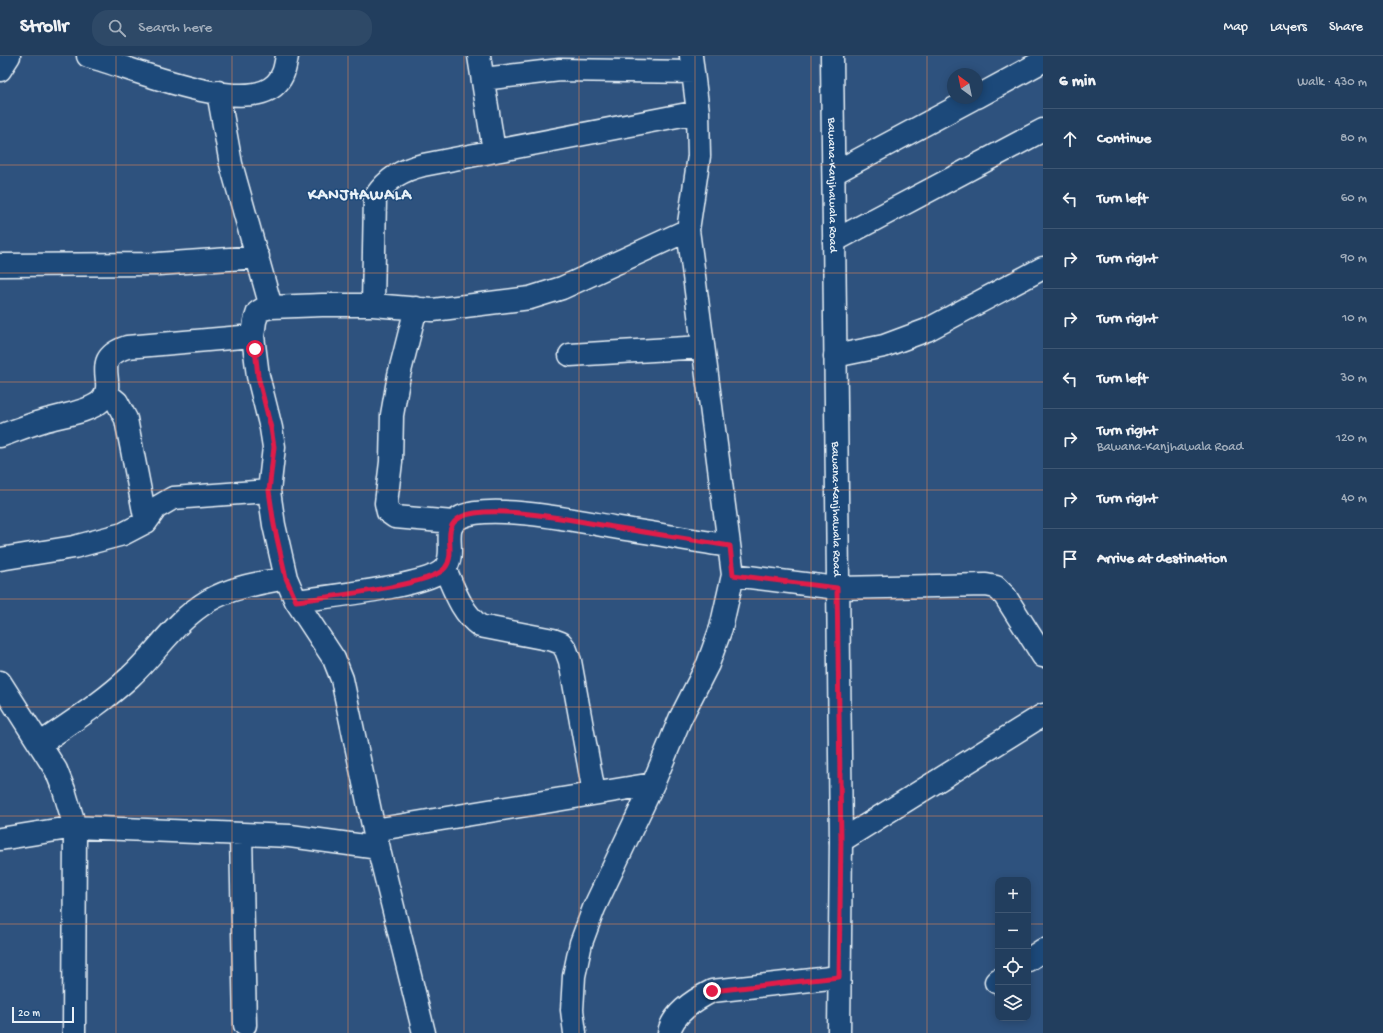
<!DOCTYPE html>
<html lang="en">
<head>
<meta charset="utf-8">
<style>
  body { margin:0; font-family:"Gochi Hand",sans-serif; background:#2e4967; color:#f1f3f6 }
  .controls { position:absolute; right:12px; bottom:12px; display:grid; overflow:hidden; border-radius:8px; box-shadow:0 2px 10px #0003 }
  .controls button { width:36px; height:36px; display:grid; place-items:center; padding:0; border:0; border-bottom:1px solid #3f5773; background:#223e5e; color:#f1f3f6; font:20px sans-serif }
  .compass { position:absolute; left:947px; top:12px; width:36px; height:36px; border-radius:50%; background:#223e5e; box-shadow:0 2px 10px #0003; rotate:327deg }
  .scale { position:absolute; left:12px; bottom:10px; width:62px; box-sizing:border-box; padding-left:4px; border:2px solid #e8f1f8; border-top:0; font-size:11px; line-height:14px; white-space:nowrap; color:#e8f1f8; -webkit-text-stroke:3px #1f4a7a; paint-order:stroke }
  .stop { position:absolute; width:12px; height:12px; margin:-9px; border:3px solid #e11d48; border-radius:50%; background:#fff }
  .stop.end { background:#e11d48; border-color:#fff; box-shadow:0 1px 4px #0008 }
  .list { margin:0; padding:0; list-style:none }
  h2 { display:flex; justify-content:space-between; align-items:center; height:52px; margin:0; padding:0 16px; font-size:17px }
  h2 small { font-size:13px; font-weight:400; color:#a2aebc }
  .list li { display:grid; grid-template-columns:26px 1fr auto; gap:12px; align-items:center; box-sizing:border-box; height:60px; padding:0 16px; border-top:1px solid #3f5773 }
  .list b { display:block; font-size:15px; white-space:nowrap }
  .list p { margin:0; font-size:13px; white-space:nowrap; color:#a2aebc }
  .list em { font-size:13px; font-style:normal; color:#a2aebc }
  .icon { flex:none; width:22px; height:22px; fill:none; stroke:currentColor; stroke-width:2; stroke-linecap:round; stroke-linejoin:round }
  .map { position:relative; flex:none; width:1043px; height:977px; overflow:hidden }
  header { display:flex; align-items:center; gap:24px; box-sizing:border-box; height:56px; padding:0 20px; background:#223e5e; border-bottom:1px solid #3f5773 }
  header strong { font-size:19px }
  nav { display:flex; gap:22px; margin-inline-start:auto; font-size:14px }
  .search { width:280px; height:36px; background:#2e4967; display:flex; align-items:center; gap:10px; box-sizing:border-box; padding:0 14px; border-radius:16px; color:#a2aebc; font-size:15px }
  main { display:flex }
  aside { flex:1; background:#223e5e }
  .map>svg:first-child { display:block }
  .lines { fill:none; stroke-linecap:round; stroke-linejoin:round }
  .minor-casing { stroke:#e8f1f8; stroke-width:25 }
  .secondary-casing { stroke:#e8f1f8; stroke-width:25 }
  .minor { stroke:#1f4a7a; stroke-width:22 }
  .secondary { stroke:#1f4a7a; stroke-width:22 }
  .route { stroke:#e11d48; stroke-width:5 }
  .grid { fill:none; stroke:#e88753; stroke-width:1; stroke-opacity:0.55 }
  .labels { text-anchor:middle; stroke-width:3; stroke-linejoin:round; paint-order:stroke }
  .street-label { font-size:12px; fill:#e8f1f8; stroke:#1f4a7a }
  .district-label { font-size:16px; font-weight:bold; letter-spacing:1px; fill:#e8f1f8; stroke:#1f4a7a }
</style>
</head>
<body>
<header>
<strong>Strollr</strong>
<div class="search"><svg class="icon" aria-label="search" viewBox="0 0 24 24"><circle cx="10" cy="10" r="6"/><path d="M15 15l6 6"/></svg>Search here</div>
<nav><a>Map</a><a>Layers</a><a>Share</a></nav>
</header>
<main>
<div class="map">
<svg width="1043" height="977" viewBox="0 0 1043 977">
  <rect width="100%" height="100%" fill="#2e527e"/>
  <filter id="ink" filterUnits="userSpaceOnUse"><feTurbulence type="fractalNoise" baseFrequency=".025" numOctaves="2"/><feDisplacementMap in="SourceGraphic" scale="8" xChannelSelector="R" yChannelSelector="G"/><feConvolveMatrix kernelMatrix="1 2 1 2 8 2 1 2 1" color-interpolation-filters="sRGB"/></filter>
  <g filter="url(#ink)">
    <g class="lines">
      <!-- minor casing -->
      <g class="minor-casing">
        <path id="minor" d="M88,0C127,10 244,61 276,28C284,20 285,11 287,0
          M479,0L494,95
          M0,14L9,0
          M483,23L560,14L693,16
          M218,36L231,108L271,251
          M977,41L1043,5
          M834,117L974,42
          M834,185L1043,74
          M0,209L158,208L258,201
          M373,249L375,141C388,122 402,114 423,109L698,56
          M416,252L399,319L392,359L391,406L386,447L388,456L395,461L453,466
          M570,299L703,291
          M835,300L884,290L927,274L1043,212
          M106,337L117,346L126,363L146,466
          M0,380C14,375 29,369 43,365C58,360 90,356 101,345C119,326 88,304 127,291L253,280
          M0,503L74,491L123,478L146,466L156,452L173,442L269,435
          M445,513C454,533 461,556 480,570L553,584L561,587L566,594L570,605L594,737
          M733,519L837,532L986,529L996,531L1005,540L1043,600
          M296,545C324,541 431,530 445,512C458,496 439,472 461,461C490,447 579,465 613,471C652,477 691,484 729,490
          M0,626L56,714L64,734L75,771L74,977
          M40,688C70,667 102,647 130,621C157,596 176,564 208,545C232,531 260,527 286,522
          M374,774L653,728
          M241,778L245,969
          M0,783L75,771L290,780L379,792
          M841,785L1043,659
          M1028,904L1043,894
          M996,926L998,924
          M424,977L374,774L342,623L334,603L296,545L286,522L274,469L269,435L274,391L271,372L258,320L253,280L255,265L258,256L263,253L271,251L322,249H373L433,254L530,242L562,232L688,174
          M575,977L572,954L574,920L581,887L594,852L653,728L680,663L708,608L721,572L733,519L688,174L699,100L698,56L691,0
          M669,977C672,958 696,943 712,935L839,921"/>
      </g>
      <!-- secondary casing -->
      <g class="secondary-casing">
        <g id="secondary">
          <path id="s1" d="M832,0L841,785L839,977"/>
        </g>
      </g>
      <!-- minor -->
      <use href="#minor" class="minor"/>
      <!-- secondary -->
      <use href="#secondary" class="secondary"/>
    </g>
  </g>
  <g class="lines" filter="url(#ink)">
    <!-- route -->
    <path class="route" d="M255,293L258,320L271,372L274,391L269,435L274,469L286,522L296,545C323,541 431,530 445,512C458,496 439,472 461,461C490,447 579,465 613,471C652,477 691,484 730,490L733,519L837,532L841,785L839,921L712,935"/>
  </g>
  <!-- grid -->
  <path class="grid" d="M116,0V977M232,0V977M348,0V977M464,0V977M579,0V977M695,0V977M811,0V977M927,0V977M0,109H1043M0,217H1043M0,326H1043M0,434H1043M0,543H1043M0,651H1043M0,760H1043M0,868H998M1028,868H1043"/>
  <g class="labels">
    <!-- street labels -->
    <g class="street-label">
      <text dy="4" stroke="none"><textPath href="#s1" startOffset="129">Bawana-Kanjhawala Road</textPath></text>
      <text dy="4" stroke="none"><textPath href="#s1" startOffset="453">Bawana-Kanjhawala Road</textPath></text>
    </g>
    <!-- district labels -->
    <g class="district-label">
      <text x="360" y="143">KANJHAWALA</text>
    </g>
  </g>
</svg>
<div class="controls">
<button>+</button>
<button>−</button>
<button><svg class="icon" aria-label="locate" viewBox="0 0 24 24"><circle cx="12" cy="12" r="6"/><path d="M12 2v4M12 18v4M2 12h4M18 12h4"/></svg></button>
<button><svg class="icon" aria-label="layers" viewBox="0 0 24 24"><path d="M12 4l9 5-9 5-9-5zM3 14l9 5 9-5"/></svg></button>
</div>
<svg class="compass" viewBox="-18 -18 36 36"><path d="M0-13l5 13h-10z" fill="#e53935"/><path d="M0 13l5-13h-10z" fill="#a2aebc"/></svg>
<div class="scale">20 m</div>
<div class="stop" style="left:255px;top:293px"></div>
<div class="stop end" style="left:712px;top:935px"></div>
</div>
<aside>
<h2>6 min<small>Walk · 430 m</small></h2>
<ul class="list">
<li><svg class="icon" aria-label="ahead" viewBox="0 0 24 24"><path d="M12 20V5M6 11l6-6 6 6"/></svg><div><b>Continue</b></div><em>80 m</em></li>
<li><svg class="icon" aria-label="left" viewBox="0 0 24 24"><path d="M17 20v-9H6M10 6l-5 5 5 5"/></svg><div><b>Turn left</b></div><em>60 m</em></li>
<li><svg class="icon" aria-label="right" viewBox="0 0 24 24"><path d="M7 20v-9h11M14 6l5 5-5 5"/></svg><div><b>Turn right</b></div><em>90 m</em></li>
<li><svg class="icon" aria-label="right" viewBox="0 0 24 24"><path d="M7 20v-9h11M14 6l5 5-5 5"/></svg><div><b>Turn right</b></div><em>10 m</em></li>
<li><svg class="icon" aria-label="left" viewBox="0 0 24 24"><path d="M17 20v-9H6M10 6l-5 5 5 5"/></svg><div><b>Turn left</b></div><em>30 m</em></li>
<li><svg class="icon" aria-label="right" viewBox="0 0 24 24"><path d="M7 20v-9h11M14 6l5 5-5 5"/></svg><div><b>Turn right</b><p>Bawana-Kanjhawala Road</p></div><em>120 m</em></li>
<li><svg class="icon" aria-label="right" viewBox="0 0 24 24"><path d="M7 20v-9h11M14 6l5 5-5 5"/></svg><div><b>Turn right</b></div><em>40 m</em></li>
<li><svg class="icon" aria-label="arrive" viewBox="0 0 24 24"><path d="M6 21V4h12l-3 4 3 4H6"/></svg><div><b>Arrive at destination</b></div></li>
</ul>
</aside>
</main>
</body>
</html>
